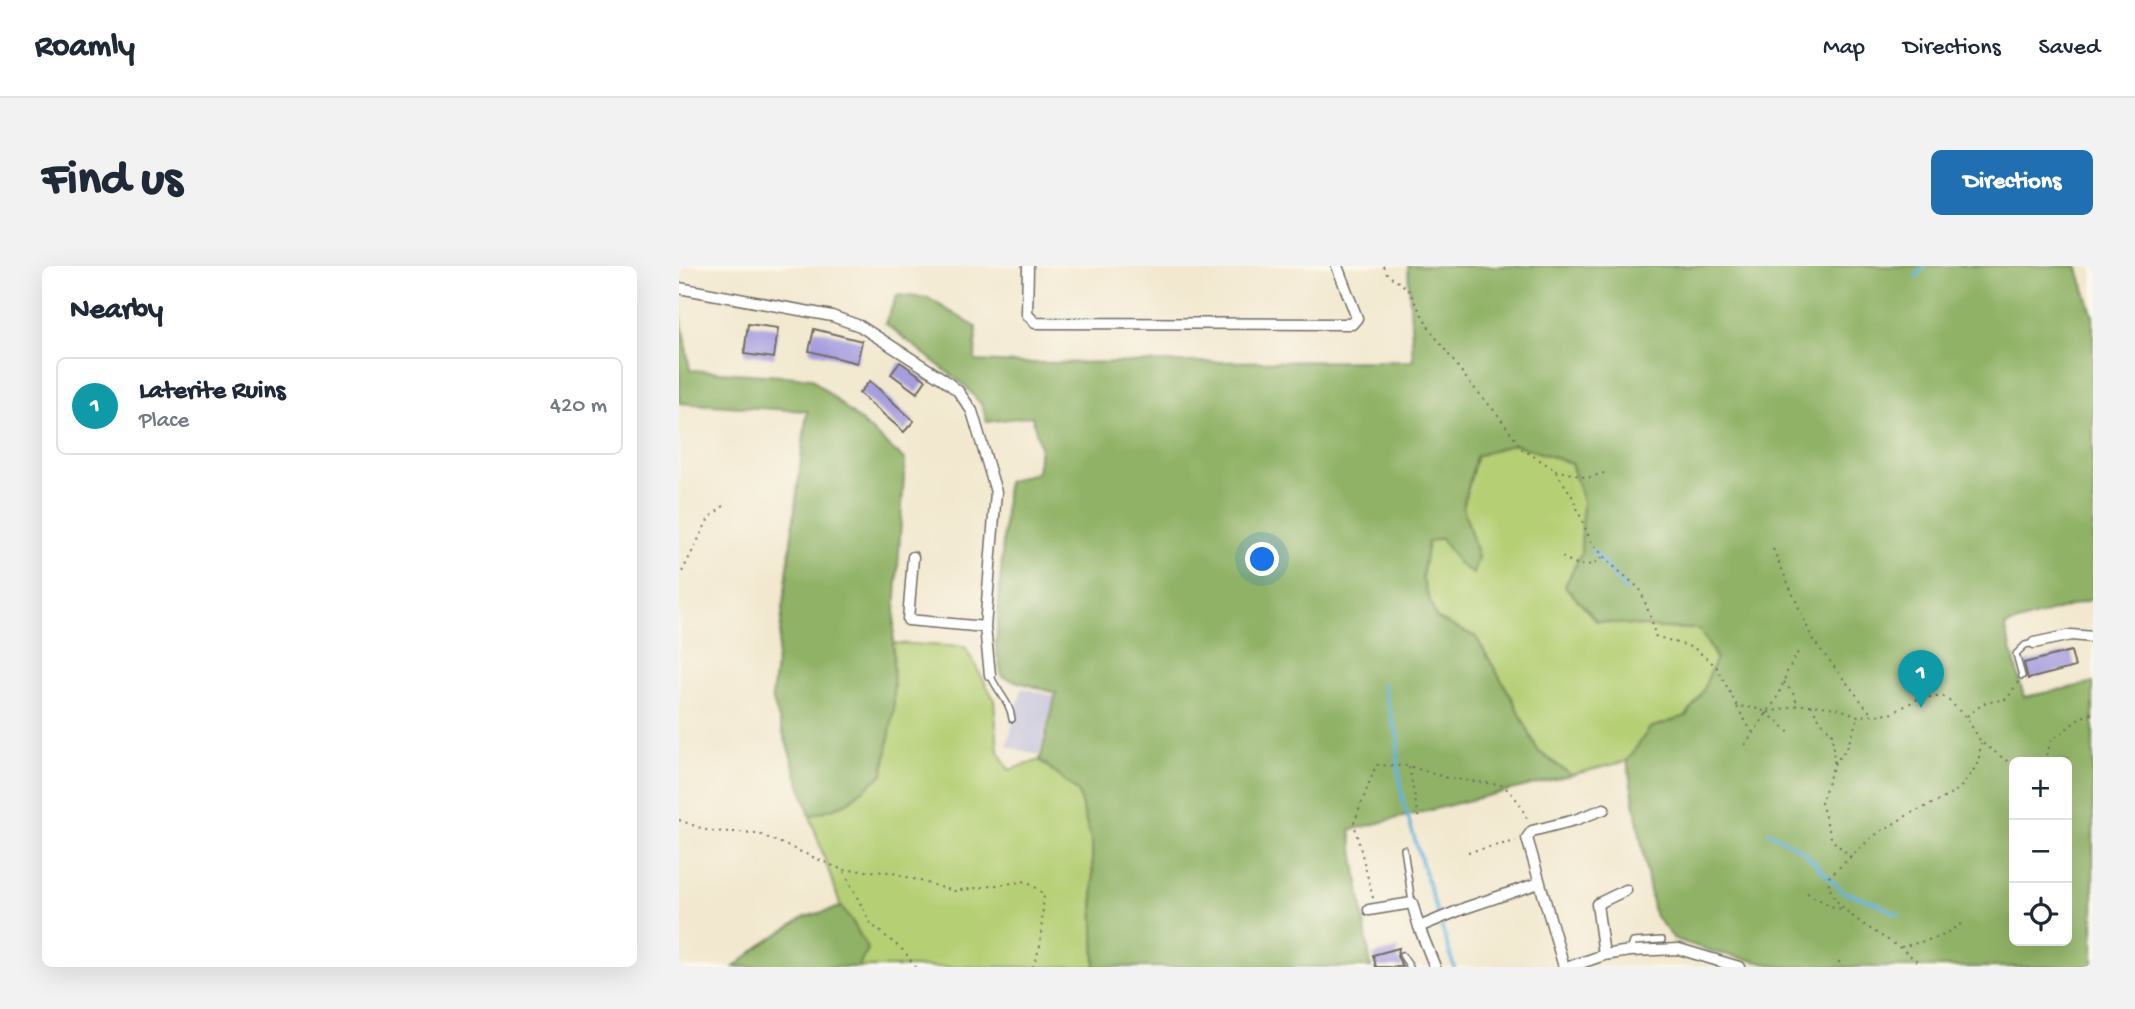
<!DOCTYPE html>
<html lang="en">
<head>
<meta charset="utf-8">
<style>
  body { margin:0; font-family:"Gochi Hand",sans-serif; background:#f2f2f3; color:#1f2937 }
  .controls { position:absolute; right:21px; bottom:21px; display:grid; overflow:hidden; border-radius:10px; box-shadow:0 7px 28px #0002 }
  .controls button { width:63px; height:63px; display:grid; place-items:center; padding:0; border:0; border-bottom:2px solid #e0e1e3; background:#fff; color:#1f2937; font:35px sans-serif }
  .you { position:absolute; left:584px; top:294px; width:24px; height:24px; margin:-18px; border:5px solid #fff; border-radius:50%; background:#1a73e8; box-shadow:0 0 0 10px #1a73e833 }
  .badge { display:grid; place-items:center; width:46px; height:46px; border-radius:50%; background:#1f6fb2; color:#fff; font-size:23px; font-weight:700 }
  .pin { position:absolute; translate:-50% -58px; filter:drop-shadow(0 2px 4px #0008) }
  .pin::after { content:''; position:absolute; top:37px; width:24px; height:21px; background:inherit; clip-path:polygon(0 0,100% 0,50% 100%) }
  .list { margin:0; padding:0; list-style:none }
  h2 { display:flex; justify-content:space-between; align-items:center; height:91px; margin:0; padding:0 28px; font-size:30px }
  h2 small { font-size:23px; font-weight:400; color:#747a83 }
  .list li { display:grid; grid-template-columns:46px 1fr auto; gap:21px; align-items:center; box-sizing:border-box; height:98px; margin:0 14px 14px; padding:0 14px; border:2px solid #e0e1e3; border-radius:10px }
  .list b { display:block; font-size:26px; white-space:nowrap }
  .list p { margin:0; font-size:23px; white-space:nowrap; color:#747a83 }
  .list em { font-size:23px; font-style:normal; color:#747a83 }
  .icon { flex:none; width:38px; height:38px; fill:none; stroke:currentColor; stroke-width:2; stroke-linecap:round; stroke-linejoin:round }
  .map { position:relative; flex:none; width:1414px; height:701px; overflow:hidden; border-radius:10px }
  header { display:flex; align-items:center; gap:42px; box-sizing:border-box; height:98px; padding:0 35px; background:#fff; border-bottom:2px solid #e0e1e3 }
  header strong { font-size:33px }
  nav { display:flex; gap:38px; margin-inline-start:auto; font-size:24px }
  .intro { display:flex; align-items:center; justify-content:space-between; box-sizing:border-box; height:168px; padding:0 42px }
  h1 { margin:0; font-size:49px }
  .button { padding:18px 32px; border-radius:10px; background:#1f6fb2; color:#fff; font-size:24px; font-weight:700 }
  main { display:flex; gap:42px; padding:0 42px }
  aside { flex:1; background:#fff; border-radius:10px; box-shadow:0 7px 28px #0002 }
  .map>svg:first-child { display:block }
  .industrial { fill:#c3c1db }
  .green { fill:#b5cf75; stroke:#707d50; stroke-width:2 }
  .forest { fill:#90b266; stroke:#5e6e48; stroke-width:2; fill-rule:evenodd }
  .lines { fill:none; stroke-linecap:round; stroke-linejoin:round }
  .stream { stroke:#65b2de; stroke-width:3.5 }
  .building { fill:#a69dde }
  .lane-casing { stroke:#716d64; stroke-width:8 }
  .street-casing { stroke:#716d64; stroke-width:13 }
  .path { stroke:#716d64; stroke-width:2; stroke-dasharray:2 5; stroke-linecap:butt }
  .lane { stroke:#fff; stroke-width:5 }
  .street { stroke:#fff; stroke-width:10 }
</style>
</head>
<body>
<header>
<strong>Roamly</strong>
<nav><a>Map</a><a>Directions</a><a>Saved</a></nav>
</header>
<div class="intro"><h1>Find us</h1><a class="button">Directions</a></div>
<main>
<aside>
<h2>Nearby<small></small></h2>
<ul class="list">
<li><span class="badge" style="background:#0f9aa8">1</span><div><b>Laterite Ruins</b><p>Place</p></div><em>420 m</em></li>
</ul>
</aside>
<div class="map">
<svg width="1414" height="701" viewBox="0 0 1414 701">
  <rect width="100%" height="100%" fill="#fbf7ec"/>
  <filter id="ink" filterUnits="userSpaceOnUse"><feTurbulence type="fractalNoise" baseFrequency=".0143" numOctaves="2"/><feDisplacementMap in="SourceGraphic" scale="14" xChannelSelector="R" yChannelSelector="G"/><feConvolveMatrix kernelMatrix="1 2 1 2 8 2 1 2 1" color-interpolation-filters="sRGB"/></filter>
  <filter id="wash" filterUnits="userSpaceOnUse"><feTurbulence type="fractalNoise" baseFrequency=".00686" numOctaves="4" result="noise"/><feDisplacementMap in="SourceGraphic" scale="28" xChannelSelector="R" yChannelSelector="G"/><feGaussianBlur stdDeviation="1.57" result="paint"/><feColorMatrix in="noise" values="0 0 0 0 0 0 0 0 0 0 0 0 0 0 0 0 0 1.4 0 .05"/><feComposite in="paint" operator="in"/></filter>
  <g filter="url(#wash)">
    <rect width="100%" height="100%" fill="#f2e8cf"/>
    <!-- industrial -->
    <path class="industrial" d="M343,422L375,430L360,489L328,480Z"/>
    <!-- green -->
    <path class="green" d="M835,178L892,197L904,235L902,288L886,320L917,355L983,362L1021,363L1058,431L1024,425L1007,451L971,462L948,495L892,509L859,485L833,432L797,371L757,352L743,312L749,275L763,272L780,298L799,291L784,241L798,189Z
      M214,377L286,381L315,433L319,485L330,504L361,494L399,526L413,577L416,701H179L189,683L173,655L162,641L131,550L166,538L215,444Z"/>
    <!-- forest -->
    <path class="forest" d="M729,0H1398L1414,51V333L1326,360L1345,431L1414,417V701H1103L1035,686L995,673L975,648L948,495L971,462L1007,450L1024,425L1037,391L1020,363L983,362L918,355L886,320L902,288L904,235L892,197L835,178L797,190L784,241L799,291L794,308L780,298L762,272L749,276L743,312L757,352L797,371L833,432L859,485L892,509L671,564L692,701H416L413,577L399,526L361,494L377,427L323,411L317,381L328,216L358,206L361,181L353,150L308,156L303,139L286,120L206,57L218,29L249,32L297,61L296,95L342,97L734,95ZM1335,496H1388V675H1335Z
      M0,41L11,104L132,112L226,194L214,376L215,444L204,508L166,538L131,550L93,432L128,145L0,137Z
      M162,641L173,655L189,683L179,701H55L81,680L126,651Z"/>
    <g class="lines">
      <!-- stream -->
      <path class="stream" d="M1237,11L1245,0
        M913,284L947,324
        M703,418L719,472V499L724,535L775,701
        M1090,566L1125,586L1164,626L1195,636L1220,649"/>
    </g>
    <g id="blocks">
      <!-- building -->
      <path class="building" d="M69,58L99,62L95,92L65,88Z
        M135,63L183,75L178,97L130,85Z
        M221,96L247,114L238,127L212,108Z
        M191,115L235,155L225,166L180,127Z
        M1392,385L1396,401L1349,413L1345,397Z
        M720,682L718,690L724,701H697L694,689Z"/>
    </g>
  </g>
  <g filter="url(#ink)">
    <use href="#blocks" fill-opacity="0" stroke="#716d64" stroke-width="2"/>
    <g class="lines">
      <!-- lane casing -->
      <g class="lane-casing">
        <path id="lane" d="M312,410C318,426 331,435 333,453
          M1343,410L1337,388L1346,379L1355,377
          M725,583L733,637
          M951,685L954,676L983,674
          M723,689L731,701"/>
      </g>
      <!-- street casing -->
      <g class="street-casing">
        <path id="street" d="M349,0L348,48L356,57L673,58L678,52L658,0
          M0,22L153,50L181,60L264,113L279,125L293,145L317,226L306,361L311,409
          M234,291L229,354L306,361
          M1355,377L1392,369L1414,371
          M690,644L733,637L740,661L756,701
          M740,661L786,642L860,617
          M925,689L918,638L947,624
          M885,701L848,572L853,565L896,554L925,543
          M890,701L925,689L951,685L1000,683L1060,701"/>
      </g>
      <!-- path -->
      <path class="path" d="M704,0L709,9L728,22L752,65L790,116L819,149L843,183L875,203L893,230L912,276L932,298L961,323L973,355L976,370L1015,382L1037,400L1058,440L1081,443L1087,447L1119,439H1132L1158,442L1179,450L1212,448L1242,431H1266L1287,451L1302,476L1335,500
        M876,204L909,212L925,207
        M1094,283L1134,374L1193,449
        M883,291C900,300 907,304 924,291
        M0,312L30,252L46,239
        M1105,416L1115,429L1118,438
        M1132,439L1142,456L1153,467L1155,496
        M1058,441L1073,466
        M1087,447L1100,456L1112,469
        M1288,450L1305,437L1328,433L1339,416
        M1066,479L1096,435L1102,423L1108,406L1119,386
        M1365,496L1373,473C1390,464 1395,452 1414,447
        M730,501L740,554
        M0,554L30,565L78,567L164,604L211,606L275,625L348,615L365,628L361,680L354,701
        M789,586L837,575
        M1172,591L1153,574L1142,537L1155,498L1168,482L1179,451
        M165,606L192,658L226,686L236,701
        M1128,627L1152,640L1166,644
        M694,632L675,557L697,499L730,500L768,512L824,519L840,536L849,555
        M1222,681L1261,671L1285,656
        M1160,695L1161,701
        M1241,701L1240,697C1233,691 1226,685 1218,680C1197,665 1146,641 1150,611L1193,571L1232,547L1262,534L1281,522L1299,498L1302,477"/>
      <!-- lane -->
      <use href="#lane" class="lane"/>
      <!-- street -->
      <use href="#street" class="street"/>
    </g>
  </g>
</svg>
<div class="controls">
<button>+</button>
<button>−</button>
<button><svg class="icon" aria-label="locate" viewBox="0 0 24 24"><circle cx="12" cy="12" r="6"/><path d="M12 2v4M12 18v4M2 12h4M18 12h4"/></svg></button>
</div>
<div class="you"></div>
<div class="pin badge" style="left:1242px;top:442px;background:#0f9aa8">1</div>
</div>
</main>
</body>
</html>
